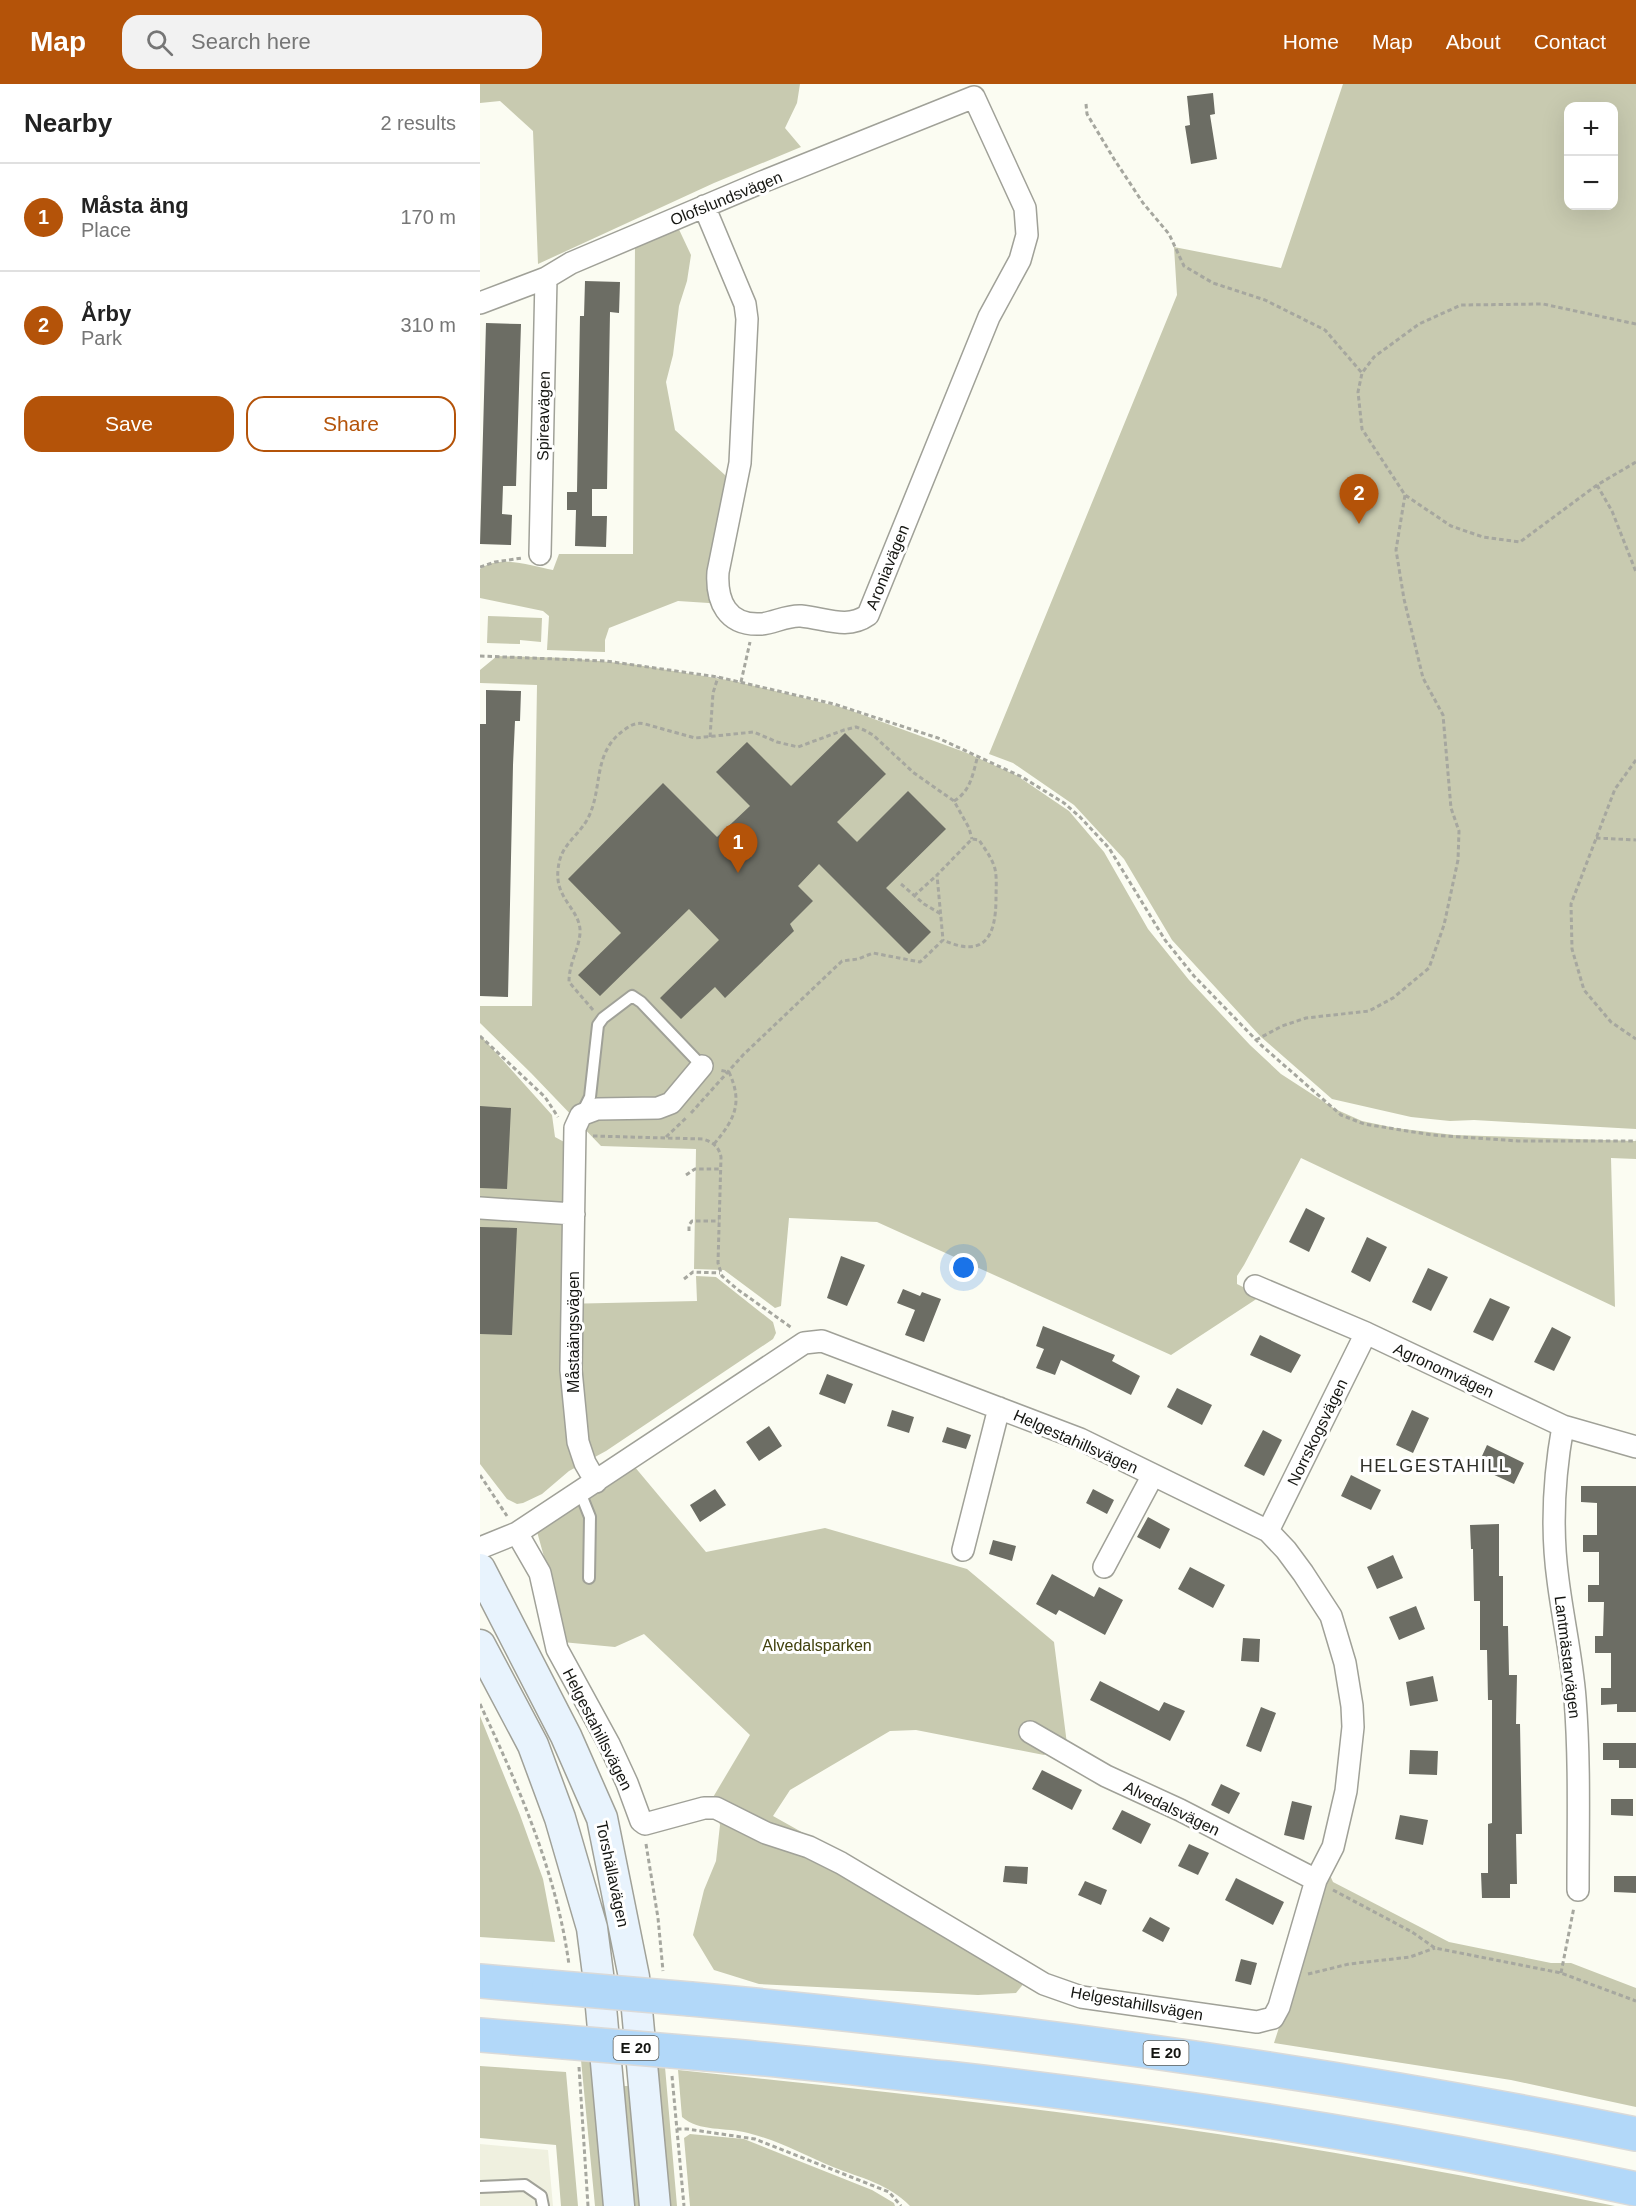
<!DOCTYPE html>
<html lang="en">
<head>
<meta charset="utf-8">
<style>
  body { margin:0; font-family:Helvetica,sans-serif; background:#f2f2f2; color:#222 }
  .controls { position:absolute; right:18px; top:18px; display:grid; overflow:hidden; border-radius:12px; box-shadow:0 6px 24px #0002 }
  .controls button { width:54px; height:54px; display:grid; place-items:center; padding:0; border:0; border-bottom:2px solid #e0e0e0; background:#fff; color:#222; font:30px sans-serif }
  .you { position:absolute; left:484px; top:1184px; width:21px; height:21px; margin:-15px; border:4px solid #fff; border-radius:50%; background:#1a73e8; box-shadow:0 0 0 9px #1a73e833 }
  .badge { display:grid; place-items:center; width:39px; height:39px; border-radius:50%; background:#b45309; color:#fff; font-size:20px; font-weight:700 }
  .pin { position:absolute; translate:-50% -50px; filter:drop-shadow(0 2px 3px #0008) }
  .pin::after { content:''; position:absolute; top:32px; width:21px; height:18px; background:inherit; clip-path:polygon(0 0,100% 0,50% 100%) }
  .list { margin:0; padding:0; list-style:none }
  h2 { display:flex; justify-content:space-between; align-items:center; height:78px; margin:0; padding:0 24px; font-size:26px }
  h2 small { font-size:20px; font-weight:400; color:#767676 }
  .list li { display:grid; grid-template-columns:39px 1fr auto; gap:18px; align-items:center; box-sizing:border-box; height:108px; padding:0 24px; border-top:2px solid #e0e0e0 }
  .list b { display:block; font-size:22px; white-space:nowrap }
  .list p { margin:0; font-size:20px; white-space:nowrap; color:#767676 }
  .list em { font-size:20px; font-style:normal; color:#767676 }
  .actions { display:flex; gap:12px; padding:18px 24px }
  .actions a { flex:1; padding:14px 0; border:2px solid #b45309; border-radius:18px; text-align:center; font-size:21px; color:#b45309 }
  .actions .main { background:#b45309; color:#fff }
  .icon { flex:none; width:33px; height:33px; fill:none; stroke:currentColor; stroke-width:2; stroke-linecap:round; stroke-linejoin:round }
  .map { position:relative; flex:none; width:1156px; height:2122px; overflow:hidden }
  header { display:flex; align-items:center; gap:36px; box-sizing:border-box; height:84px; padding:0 30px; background:#b45309; color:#fff }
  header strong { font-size:28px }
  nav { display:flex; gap:33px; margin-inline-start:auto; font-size:21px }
  .search { width:420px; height:54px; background:#f2f2f2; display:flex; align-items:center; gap:15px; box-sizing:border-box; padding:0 21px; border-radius:18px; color:#767676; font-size:22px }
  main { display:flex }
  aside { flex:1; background:#fff }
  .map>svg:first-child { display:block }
  .built { fill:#eff0df }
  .green { fill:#c8cab0; fill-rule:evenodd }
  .building { fill:#6c6d64 }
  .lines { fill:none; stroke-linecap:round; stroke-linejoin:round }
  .service-casing { stroke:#a0a198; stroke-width:14 }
  .minor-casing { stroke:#a0a198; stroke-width:24 }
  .secondary-casing { stroke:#a0a198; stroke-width:33 }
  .motorway-casing { stroke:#dadad9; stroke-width:36 }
  .path { stroke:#a6a79f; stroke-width:3; stroke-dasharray:4.5 3; stroke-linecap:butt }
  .service { stroke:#fff; stroke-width:10 }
  .minor { stroke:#fff; stroke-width:21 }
  .secondary { stroke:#e8f3fd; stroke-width:30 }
  .motorway { stroke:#b2d8f9; stroke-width:33 }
  .motorway-bridge-casing { stroke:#dadad9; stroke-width:36; stroke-linecap:butt }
  .motorway-bridge { stroke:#b2d8f9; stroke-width:33 }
  .labels { text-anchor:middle; stroke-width:6; stroke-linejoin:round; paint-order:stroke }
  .shield { fill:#fff; stroke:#5b5c59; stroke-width:1.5 }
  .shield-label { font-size:15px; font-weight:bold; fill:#151612 }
  .street-label { font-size:16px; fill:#151612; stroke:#fff }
  .park-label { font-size:16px; fill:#41410d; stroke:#fff }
  .neighbourhood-label { font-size:18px; letter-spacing:1.5px; fill:#2f2f28; stroke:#fff }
</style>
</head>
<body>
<header>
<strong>Map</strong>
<div class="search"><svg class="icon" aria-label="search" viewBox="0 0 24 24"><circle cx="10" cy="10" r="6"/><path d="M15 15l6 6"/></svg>Search here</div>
<nav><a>Home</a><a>Map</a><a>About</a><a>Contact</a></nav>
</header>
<main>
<aside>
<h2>Nearby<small>2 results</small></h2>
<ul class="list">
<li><span class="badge">1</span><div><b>Måsta äng</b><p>Place</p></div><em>170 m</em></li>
<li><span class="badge">2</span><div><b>Årby</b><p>Park</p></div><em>310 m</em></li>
</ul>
<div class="actions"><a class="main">Save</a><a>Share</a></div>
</aside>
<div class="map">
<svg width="1156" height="2122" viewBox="0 0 1156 2122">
  <rect width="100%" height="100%" fill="#fbfcf2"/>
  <!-- built -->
  <path class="built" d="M0,2060L68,2066L73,2122H0Z"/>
  <!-- green -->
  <path class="green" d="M0,0H320L317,19L305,44L321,63L234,99L58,180L53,47L20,17L0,19Z
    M863,0H1156V1045L994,1036L970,1037L931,1033L852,1015L781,953L692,856L644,775L594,721L533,679L509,670L697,211L694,163L801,184ZM1134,22V122H1088V22Z
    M195,137L211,171L207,197L199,222L193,271L186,298L195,346L245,391L253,415L244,520L198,517L129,544L125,556V568L67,566L69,532L63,527L0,514V485C19,470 51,482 73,486L79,470H153L155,160Z
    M8,532L62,534L61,558L40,556V560L7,559Z
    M17,572L86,574L151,580L254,597L364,624L487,669L536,691L589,727L624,768L668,845L709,896L770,961L801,990L855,1025L882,1037L915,1044L974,1051L1156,1057V1075L1131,1074L1135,1223L821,1074L764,1181L757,1192V1200L781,1212L691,1271L397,1138L309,1134L301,1222L295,1224L244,1186L214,1185L216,1065L121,1062L51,989L0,939V922H52L57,601L0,599V586Z
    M0,951L72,1031L75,1053L86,1059L81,1220L217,1217L216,1192L236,1193L293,1238L296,1249L293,1255L126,1367L89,1387L62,1410L43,1419L37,1420L27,1415L0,1380Z
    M154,1382L226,1468L345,1444L487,1485L574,1558L587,1660L564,1671L436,1646L410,1647L310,1706L293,1732L434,1811L549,1893L536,1909L498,1911L279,1900L234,1886L213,1851L224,1806L236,1777L240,1741L232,1715L270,1651L164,1550L135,1563L82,1558L76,1516L56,1444Z
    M0,1632L40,1731L63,1795L75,1858L0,1853Z
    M849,1789L853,1798L969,1858L1071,1879H1091L1156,1904V2023L1031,1996L794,1959Z
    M101,1976L112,1977L125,2122H115Z
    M0,1982L86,1988L98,2122H81L76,2061L0,2054Z
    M176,1983H185L197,2122H189Z
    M198,1986C362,2003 526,2020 690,2043C839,2064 988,2092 1135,2122H430C409,2100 381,2094 353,2083C325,2071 297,2056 268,2049C246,2043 219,2048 202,2033Z
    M143,2002H148L151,2018L160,2122H151Z
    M210,2050L264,2055L392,2106L414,2119L415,2122H210L204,2054Z"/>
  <!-- building -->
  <path class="building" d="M733,9L735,30L730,31L737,75L711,80L705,42L710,41L707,12Z
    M105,197L140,198L139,229L130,228L127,405H112V432H127L126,463L95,462L96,426H87V408H97L100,232H104Z
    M6,239L41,240L36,402H23L22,430L32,431L31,461L0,460Z
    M6,606L41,607L40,637H35L33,681L28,913L0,912V640H6Z
    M365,649L406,690L357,738L377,758L428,707L466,745L406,804L451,848L429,870L339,780L318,802L333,817L310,840L314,847L245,914L235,903L201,935L180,914L239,856L209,825L120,912L98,891L141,849L88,795L183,699L237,753L270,722L236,688L267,658L311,702Z
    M0,1022L31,1024L27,1105L0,1104Z
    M826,1124L845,1134L829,1168L809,1158Z
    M0,1143L37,1144L32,1251L0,1250Z
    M887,1153L907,1163L890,1198L871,1188Z
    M361,1172L385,1181L367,1222L347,1214Z
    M948,1184L968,1193L951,1227L932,1218Z
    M423,1205L440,1212L442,1208L461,1215L444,1258L425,1251L435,1226L417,1219Z
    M1010,1214L1030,1223L1013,1257L993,1248Z
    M563,1242L635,1271L632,1277L660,1292L651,1311L581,1276L575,1291L556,1284L564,1265L556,1262Z
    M1072,1243L1091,1253L1074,1287L1054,1278Z
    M780,1251L821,1271L811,1289L770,1271Z
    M347,1290L373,1300L365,1320L339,1310Z
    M697,1304L732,1321L722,1341L687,1323Z
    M412,1326L434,1333L429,1349L407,1342Z
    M932,1326L949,1334L933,1369L916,1361Z
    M289,1342L302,1362L279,1377L266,1358Z
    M467,1343L491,1351L486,1365L462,1358Z
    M783,1346L802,1356L784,1392L764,1382Z
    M1007,1361L1044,1379L1034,1400L997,1383Z
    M871,1391L901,1406L891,1426L861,1412Z
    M1101,1402H1156V1628H1137V1620L1121,1621V1604H1131V1569H1115V1552H1123L1124,1518H1108V1501H1119V1468H1103V1451H1117V1419L1101,1418Z
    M235,1405L246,1421L220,1438L210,1421Z
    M613,1405L634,1416L627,1430L606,1419Z
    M668,1433L690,1445L680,1465L657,1453Z
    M1019,1440V1492H1023V1542H1028L1029,1591H1037L1036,1640H1040L1042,1750H1036L1037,1800H1030V1814H1002L1001,1789H1008V1740L1012,1739V1616H1008L1007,1566H1000V1517H994L993,1465H991L990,1441Z
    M513,1456L536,1462L532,1477L509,1470Z
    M913,1471L923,1494L897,1505L887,1483Z
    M710,1483L745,1501L733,1524L698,1505Z
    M572,1490L614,1513L619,1503L643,1516L625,1551L579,1526L576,1531L556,1520Z
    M936,1522L945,1545L919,1556L909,1533Z
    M763,1554L780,1555L779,1578L761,1577Z
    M953,1592L958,1617L930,1622L926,1598Z
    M620,1597L679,1627L684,1618L705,1627L690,1657L610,1616Z
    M781,1623L796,1629L781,1668L766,1662Z
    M1123,1659H1156V1684H1139V1676H1123Z
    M930,1666L958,1667L957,1691L929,1690Z
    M562,1686L602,1706L592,1726L552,1705Z
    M741,1700L760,1709L749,1730L731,1721Z
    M1131,1715H1153V1732L1131,1731Z
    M812,1717L832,1722L824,1756L804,1751Z
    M642,1726L671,1740L661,1760L632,1745Z
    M920,1731L948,1736L943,1761L915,1755Z
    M709,1760L729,1769L718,1791L698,1782Z
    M525,1782L548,1783L547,1800L523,1798Z
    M1134,1792H1156V1809L1134,1808Z
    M756,1794L804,1818L793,1841L745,1816Z
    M605,1797L627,1806L621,1821L598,1811Z
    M670,1833L690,1844L683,1858L662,1847Z
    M761,1875L777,1879L771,1901L755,1897Z"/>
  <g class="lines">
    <!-- service casing -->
    <g class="service-casing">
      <path id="service" d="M102,1029L110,1013L118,941L123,934L152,912L161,918L222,982
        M100,1408L110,1433L109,1494
        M0,2103L45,2101L61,2112L63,2122"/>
    </g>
    <!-- minor casing -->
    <g class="minor-casing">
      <path id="minor" d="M0,219L66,194L91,179L282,98L494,13L545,124L547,151L540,176L509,233L388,531C367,546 345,534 321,532C307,531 294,539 281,540C247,542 236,517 238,488L260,379L267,235L265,220L224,122
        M60,470L66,194
        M0,1124L94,1130
        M775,1202L886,1249L1083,1342L1156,1363
        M1083,1342C1074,1392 1071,1445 1078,1496C1083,1536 1092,1575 1095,1614C1100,1678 1098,1742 1098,1806
        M116,1398L105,1379L98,1358L91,1286L95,1044L101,1031L117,1025L178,1024L191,1019L222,982
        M788,1447L886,1249
        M0,1464L37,1449L324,1259L342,1257L600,1355L788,1447L806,1466L823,1489L851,1532L865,1579L872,1622L873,1643L866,1707L853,1763L836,1796L799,1923L793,1934L777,1938L601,1913L564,1900L361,1779L329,1763L286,1749L236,1724H224L165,1740L161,1737L147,1699L129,1660L77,1565L60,1489L37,1449
        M483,1466L519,1324
        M624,1483L673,1391
        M550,1648L626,1692L700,1726L836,1796"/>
    </g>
    <!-- secondary casing -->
    <g class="secondary-casing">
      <path id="secondary" d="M0,1485L86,1652L122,1734L154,1893L175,2122
        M0,1561L53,1661L80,1734L112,1844L118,1890L139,2122"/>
    </g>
    <!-- motorway casing -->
    <g class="motorway-casing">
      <path id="motorway" d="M0,1897L69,1903
        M211,1915C529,1944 844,1987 1156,2050
        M0,1951L84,1958
        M227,1970C307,1976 387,1986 467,1994C698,2020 929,2056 1156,2105"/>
    </g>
    <!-- path -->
    <path class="path" d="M606,20L607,30L634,75L663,119L689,150L704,182L733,199L785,216L845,246L882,289
      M1156,240L1063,220L981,221L939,240L894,273L882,289L878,308L882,345L925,411L971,442L1003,453L1040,458L1117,401L1156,378
      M1117,401L1132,427L1156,488
      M0,483L15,478L42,474
      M0,572L126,577L238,593L354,620L458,654L542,693L584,719L600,733L629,764L685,856L714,892L781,961L861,1031L884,1040L952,1051L1038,1057H1156
      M261,598L270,558
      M230,653L233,609L238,593
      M1156,676L1135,705L1091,820L1092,865L1104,906L1131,938L1156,955
      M474,717C491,707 493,689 498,671
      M1116,754L1156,756
      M421,800L444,820L461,830
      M434,812L457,791
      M113,926L89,898C89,877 101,862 100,845C98,824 75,814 78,786C80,761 95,756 107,736C124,705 111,670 144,646C151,641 156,638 165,640L215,654L274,648L297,658L318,663L364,646L376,643L384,646L393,651L434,689L474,717L489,744L492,755
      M0,952L65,1013L78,1033
      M776,956L802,942L826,934L889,927L913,914L949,884L964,841L978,776L979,747L971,724L963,631L943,594L924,515L916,466L925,411
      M211,1029L263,971L362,877L378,875L393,869L440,878L463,856L457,791L492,755L499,756C505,765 512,774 515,785C517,794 516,805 516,814C516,852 505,875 463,856
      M113,1052L223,1055C233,1058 239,1063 241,1073L238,1179L242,1192L257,1205L312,1244
      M186,1053L206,1034
      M234,1060C255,1035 263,1019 249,988L239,986
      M206,1091L215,1085H240
      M209,1147V1141L212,1137H239
      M204,1195L213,1188L240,1189
      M0,1391L27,1432
      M0,1620C39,1703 77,1790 89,1881
      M166,1760L178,1834L183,1887
      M853,1806L932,1848L955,1864L1081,1889L1156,1917
      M1081,1889L1094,1823
      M828,1890L869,1880L930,1873L955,1864
      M99,1983L108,2122
      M192,1992L204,2122
      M197,2045H207L275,2055L409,2108L421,2122"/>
    <!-- service -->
    <use href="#service" class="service"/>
    <!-- minor -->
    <use href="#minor" class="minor"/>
    <!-- secondary -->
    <use href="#secondary" class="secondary"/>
    <!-- motorway -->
    <use href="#motorway" class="motorway"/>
    <!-- motorway-bridge casing -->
    <g class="motorway-bridge-casing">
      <path id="motorway-bridge" d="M69,1903L211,1915
        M84,1958L227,1970"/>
    </g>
    <!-- motorway-bridge -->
    <use href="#motorway-bridge" class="motorway-bridge"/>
  </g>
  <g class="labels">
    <!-- shield labels -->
    <g class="shield">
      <rect x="133.5" y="1952" width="45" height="24" rx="4.5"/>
      <rect x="663.5" y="1957" width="45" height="24" rx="4.5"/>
    </g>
    <g class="shield-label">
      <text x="156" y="1969">E 20</text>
      <text x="686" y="1974">E 20</text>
    </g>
    <!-- street labels -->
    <g class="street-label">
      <text transform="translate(246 114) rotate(-22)" y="6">Olofslundsvägen</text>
      <text transform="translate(63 332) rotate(-89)" y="6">Spireavägen</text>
      <text transform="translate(407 483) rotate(-68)" y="6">Aroniavägen</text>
      <text transform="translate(93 1248) rotate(-90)" y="6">Måstaängsvägen</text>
      <text transform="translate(964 1286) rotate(25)" y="6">Agronomvägen</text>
      <text transform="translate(837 1348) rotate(-64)" y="6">Norrskogsvägen</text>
      <text transform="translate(596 1357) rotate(24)" y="6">Helgestahillsvägen</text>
      <text transform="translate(1088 1573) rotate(83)" y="6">Lantmästarvägen</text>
      <text transform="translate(118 1645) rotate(63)" y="6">Helgestahillsvägen</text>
      <text transform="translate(692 1724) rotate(26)" y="6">Alvedalsvägen</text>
      <text transform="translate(133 1790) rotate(78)" y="6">Torshällavägen</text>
      <text transform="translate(657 1919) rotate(10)" y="6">Helgestahillsvägen</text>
    </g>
    <!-- park labels -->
    <g class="park-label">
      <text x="337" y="1567">Alvedalsparken</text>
    </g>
    <!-- neighbourhood labels -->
    <g class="neighbourhood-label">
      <text x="955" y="1388">HELGESTAHILL</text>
    </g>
  </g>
</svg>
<div class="controls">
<button>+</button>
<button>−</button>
</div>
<div class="you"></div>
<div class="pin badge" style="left:258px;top:789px">1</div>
<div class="pin badge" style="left:879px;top:440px">2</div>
</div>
</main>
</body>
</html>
